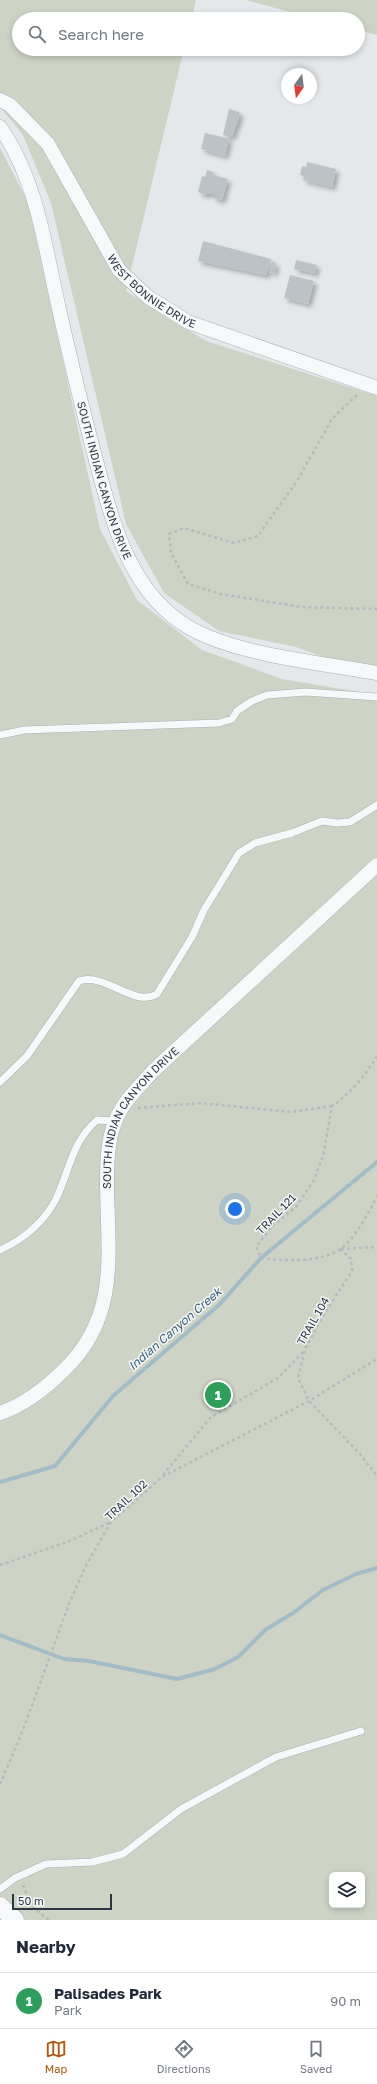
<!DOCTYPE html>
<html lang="en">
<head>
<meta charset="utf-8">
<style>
  body { margin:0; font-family:"Golos Text",sans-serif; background:#f6f6f7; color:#1f2937 }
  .controls { position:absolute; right:12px; bottom:12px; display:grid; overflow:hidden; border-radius:6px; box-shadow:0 2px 6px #0003 }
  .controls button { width:36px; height:36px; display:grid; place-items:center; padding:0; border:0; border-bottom:1px solid #e0e1e3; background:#fff; color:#1f2937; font:20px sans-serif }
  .compass { position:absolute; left:281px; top:68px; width:36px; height:36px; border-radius:50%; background:#fff; box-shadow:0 2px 6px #0003; rotate:194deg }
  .scale { position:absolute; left:12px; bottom:10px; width:100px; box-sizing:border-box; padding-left:4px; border:2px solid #2d3942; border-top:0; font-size:11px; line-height:14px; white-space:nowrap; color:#2d3942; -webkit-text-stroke:3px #f4f7f8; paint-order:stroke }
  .you { position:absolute; left:235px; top:1209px; width:14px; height:14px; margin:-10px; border:3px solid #fff; border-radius:50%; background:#1a73e8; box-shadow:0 0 0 6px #1a73e833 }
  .badge { display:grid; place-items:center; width:26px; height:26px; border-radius:50%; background:#b45309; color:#fff; font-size:13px; font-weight:700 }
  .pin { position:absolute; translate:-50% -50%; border:2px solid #fff; box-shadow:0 1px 4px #0006 }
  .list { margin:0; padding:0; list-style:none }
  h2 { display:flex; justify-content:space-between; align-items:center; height:52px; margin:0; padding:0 16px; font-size:17px }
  h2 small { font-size:13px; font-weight:400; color:#747a83 }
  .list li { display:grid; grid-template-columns:26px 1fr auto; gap:12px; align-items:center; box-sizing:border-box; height:56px; padding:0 16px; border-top:1px solid #e0e1e3 }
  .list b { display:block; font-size:15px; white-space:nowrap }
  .list p { margin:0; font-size:13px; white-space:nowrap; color:#747a83 }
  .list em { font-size:13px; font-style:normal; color:#747a83 }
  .icon { flex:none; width:22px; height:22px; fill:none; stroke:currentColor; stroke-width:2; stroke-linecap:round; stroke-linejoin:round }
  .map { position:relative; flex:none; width:377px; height:1920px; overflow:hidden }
  .search { position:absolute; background:#fff; box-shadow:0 2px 6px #0003; left:12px; right:12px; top:12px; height:44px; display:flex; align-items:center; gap:10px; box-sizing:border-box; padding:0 14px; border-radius:22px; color:#747a83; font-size:15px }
  .sheet { height:108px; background:#fff }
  nav { display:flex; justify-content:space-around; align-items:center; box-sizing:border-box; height:56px; border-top:1px solid #e0e1e3; background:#fff; font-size:11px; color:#747a83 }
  nav a { display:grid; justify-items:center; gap:2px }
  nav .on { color:#b45309 }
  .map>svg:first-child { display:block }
  .green { fill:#cdd4c6; fill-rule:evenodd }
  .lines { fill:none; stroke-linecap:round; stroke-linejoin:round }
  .stream { stroke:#a2bdc8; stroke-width:4 }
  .building { fill:#bcc3c7; filter:url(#shadow) }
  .service-casing { stroke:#a9b0b5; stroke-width:8 }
  .minor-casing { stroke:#a9b0b5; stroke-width:15 }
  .tertiary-casing { stroke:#a9b0b5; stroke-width:19 }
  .path { stroke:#b6bbbe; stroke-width:2.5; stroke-dasharray:3 3; stroke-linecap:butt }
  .service { stroke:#f7f8f9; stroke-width:7 }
  .minor { stroke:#f7f8f9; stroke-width:14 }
  .tertiary { stroke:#f7f8f9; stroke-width:18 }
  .labels { text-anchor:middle; stroke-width:3; stroke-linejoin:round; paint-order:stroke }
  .street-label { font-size:11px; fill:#2d3942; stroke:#f4f7f8 }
  .water-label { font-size:12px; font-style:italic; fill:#396074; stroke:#f4f7f8 }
</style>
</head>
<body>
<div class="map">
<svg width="377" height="1920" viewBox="0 0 377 1920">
  <defs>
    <filter id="shadow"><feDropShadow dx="3.5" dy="3.5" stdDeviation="2" flood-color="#0004"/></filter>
  </defs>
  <rect width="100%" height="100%" fill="#e4e8eb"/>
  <!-- green -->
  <path class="green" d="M0,0H196L192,19H19V49H184L126,291L206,341L377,396V677L296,647L219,631L164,593L126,524L51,203L23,135L0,107Z
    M246,0H377V35L358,30V19H316Z
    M0,148L28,202L100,529L137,600L202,650L282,679L377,695V1920H0ZM332,1875H362V1905H332Z"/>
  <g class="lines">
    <!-- stream -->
    <path class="stream" d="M0,1482L55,1466L113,1396L220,1304L261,1258L377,1162
      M0,1635L64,1659L89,1661L177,1679L215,1669L238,1657L265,1630L293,1613L323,1590L356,1574L377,1568"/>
  </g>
  <!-- building -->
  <path class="building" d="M229,109L239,112L240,115L232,137L223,135Z
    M205,133L229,139L225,156L201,149Z
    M307,162L336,169L332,187L303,180L304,176L300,175L302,166L306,167Z
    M207,170L214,172L213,175L228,179L222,200L213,198V194L207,193L206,195L198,192L202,176L205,177Z
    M203,241L271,259L266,275L198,261Z
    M296,260L317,265L315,273L294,269Z
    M271,262L276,263L274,273L269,272Z
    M290,275L314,281L308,304L284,298Z"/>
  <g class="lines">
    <!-- service casing -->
    <g class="service-casing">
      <path id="service" d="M0,735L24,730L219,723L232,719L237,711L252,701L267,695L306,692L377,697
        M0,1082L27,1056L79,981C106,972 134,1008 157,994L192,937L204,910L239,853L255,843L292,833L322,821L337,823L350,822L377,805
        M0,1250C24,1239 44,1222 56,1199C70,1170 71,1143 97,1120L115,1121
        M0,1889L15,1878L46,1864L92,1862L123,1854L181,1809L276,1757L361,1731"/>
    </g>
    <!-- minor casing -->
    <g class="minor-casing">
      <g id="minor">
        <path id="s1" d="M0,100L10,105L48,144L119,270L148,297L188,322L377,388"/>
        <path id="s2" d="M0,127C37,180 45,247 59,309C71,363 84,415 98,468C114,528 132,595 190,628C237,655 322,663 377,673"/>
        <path id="s3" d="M0,1413C24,1405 47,1387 65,1369C119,1316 108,1256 107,1187C107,1165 107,1142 115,1122C123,1101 139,1087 153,1071L377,865"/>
      </g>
    </g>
    <!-- tertiary casing -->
    <g class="tertiary-casing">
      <path id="tertiary" d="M0,1906L15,1920"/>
    </g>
    <!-- path -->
    <path class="path" d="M357,395L332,419L297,481L258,536L234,543L184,528L169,534L171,553L188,584L221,594L301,607L377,609
      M377,1056C365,1076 351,1093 332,1106L323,1156L314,1180L296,1207L273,1225L256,1247L261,1258C284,1261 320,1263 340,1249C354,1240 370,1211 377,1196
      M138,1108L200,1103L291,1112L332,1106
      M340,1249L351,1259L352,1271L323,1316L305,1349L298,1378L309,1401L360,1454L377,1476
      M341,1249L377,1247
      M163,1475L211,1417L278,1378L305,1350
      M0,1565L67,1542L111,1522
      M0,1784L23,1730L69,1604L85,1567L111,1522L162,1477L309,1401L377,1359
      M23,1885L31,1906L49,1920"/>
    <!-- service -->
    <use href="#service" class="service"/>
    <!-- minor -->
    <use href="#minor" class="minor"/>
    <!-- tertiary -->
    <use href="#tertiary" class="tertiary"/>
  </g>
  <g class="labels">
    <!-- street labels -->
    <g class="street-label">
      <text dy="4" stroke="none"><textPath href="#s1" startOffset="249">WEST BONNIE DRIVE</textPath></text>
      <text dy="4" stroke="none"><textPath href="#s2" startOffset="370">SOUTH INDIAN CANYON DRIVE</textPath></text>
      <text dy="4" stroke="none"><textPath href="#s3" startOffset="353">SOUTH INDIAN CANYON DRIVE</textPath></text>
      <text transform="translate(276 1214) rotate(-46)" y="4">TRAIL 121</text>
      <text transform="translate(313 1321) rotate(-60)" y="4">TRAIL 104</text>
      <text transform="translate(126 1500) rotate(-43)" y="4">TRAIL 102</text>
    </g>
    <!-- water labels -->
    <g class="water-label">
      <text transform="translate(175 1329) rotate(-41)" y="4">Indian Canyon Creek</text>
    </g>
  </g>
</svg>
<div class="controls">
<button><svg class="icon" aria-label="layers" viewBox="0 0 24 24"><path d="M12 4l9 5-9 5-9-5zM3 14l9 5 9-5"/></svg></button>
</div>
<svg class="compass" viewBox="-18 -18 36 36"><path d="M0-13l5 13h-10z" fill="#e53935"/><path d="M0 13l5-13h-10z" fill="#747a83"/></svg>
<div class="scale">50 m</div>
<div class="you"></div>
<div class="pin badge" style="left:218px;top:1395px;background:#2e9e5b">1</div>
<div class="search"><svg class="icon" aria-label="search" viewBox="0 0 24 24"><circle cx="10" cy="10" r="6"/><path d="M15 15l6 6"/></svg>Search here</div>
</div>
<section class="sheet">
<h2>Nearby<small></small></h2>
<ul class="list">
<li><span class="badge" style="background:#2e9e5b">1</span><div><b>Palisades Park</b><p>Park</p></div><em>90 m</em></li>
</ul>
</section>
<nav>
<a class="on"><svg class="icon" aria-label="map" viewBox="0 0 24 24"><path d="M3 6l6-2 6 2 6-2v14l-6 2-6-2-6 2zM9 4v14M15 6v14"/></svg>Map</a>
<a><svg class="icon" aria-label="directions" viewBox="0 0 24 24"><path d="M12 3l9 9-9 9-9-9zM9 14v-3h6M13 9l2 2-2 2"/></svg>Directions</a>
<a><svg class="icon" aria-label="saved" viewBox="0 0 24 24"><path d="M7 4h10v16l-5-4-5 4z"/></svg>Saved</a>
</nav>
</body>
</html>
